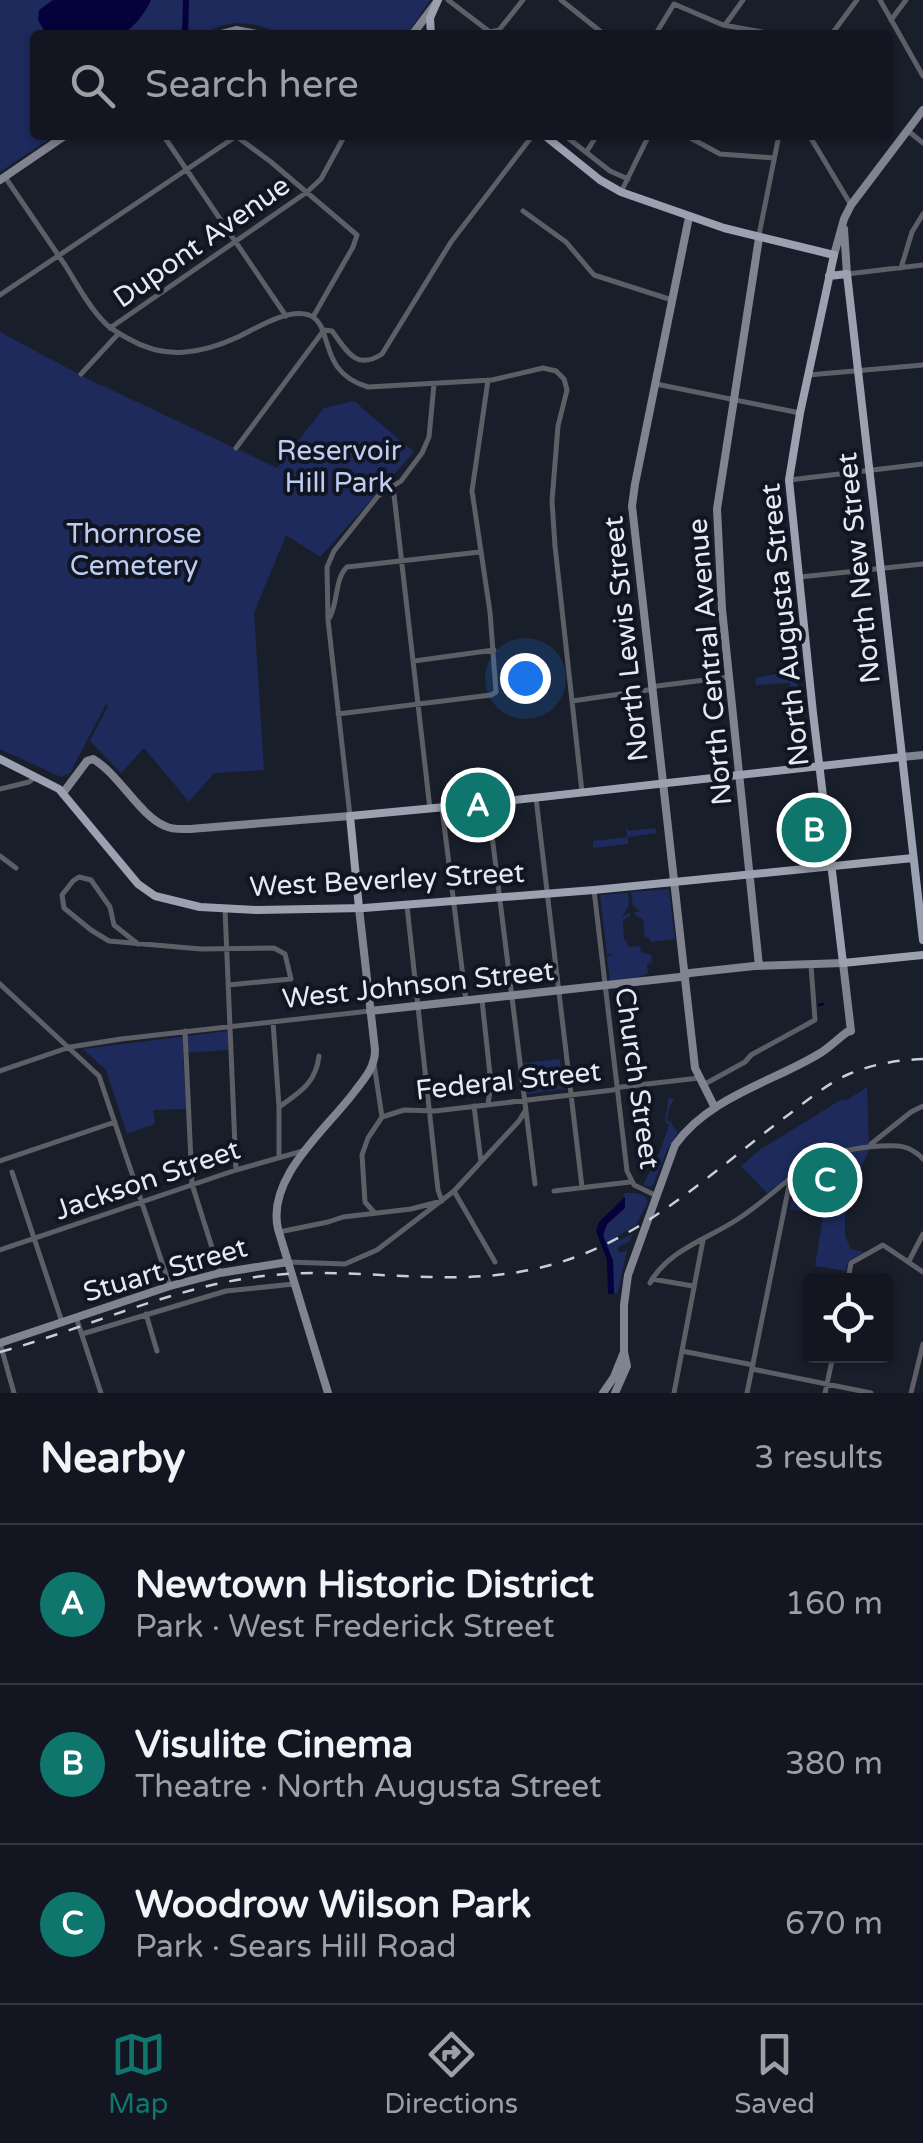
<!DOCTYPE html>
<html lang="en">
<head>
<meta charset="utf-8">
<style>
  body { margin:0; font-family:"Varela Round",sans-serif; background:#20232d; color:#f1f3f6 }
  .controls { position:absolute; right:30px; bottom:30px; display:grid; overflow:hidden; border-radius:10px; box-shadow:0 2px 8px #0004 }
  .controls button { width:90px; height:90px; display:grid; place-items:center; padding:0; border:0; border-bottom:2px solid #32353e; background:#131620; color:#f1f3f6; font:50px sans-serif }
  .you { position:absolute; left:525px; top:678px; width:35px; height:35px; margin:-25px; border:8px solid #fff; border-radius:50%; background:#1a73e8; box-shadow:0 0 0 15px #1a73e833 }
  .badge { display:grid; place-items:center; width:65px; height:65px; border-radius:50%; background:#0f766e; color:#fff; font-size:32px; font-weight:700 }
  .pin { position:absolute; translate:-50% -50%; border:5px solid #fff; box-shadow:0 2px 10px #0006 }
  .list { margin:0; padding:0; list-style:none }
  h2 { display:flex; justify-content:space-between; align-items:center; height:130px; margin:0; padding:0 40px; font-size:42px }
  h2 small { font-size:32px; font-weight:400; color:#9d9fa5 }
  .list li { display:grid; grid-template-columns:65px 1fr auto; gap:30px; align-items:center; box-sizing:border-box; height:160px; padding:0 40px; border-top:2px solid #32353e }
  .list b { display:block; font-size:38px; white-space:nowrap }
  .list p { margin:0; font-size:32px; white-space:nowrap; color:#9d9fa5 }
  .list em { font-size:32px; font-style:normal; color:#9d9fa5 }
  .icon { flex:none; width:55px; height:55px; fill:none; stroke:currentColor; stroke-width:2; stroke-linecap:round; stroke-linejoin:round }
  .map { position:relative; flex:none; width:923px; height:1393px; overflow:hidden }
  .search { position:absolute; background:#131620; box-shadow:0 2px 8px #0004; left:30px; right:30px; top:30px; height:110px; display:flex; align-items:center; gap:25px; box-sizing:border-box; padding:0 35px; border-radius:10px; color:#9d9fa5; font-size:38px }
  .sheet { height:610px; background:#131620 }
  nav { display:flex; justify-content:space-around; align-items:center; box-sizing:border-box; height:140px; border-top:2px solid #32353e; background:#131620; font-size:28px; color:#9d9fa5 }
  nav a { display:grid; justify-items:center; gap:5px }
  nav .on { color:#0f766e }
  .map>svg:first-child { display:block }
  .green { fill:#1d2a5b }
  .water { fill:#04013b }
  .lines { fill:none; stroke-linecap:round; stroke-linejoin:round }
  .stream { stroke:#04013b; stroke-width:2.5 }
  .canal { stroke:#04013b; stroke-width:6 }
  .street { stroke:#5d5f67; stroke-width:5 }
  .secondary { stroke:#808490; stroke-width:8 }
  .primary { stroke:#9ba1b0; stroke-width:8 }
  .rail { stroke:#c9cdd6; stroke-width:2.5; stroke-dasharray:12 12; stroke-linecap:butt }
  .labels { text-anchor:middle; stroke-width:8; stroke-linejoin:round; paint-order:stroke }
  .street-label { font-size:28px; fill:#e5e9f2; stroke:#101521 }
  .park-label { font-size:28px; fill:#beccf1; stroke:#101521 }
</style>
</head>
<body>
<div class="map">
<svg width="923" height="1393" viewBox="0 0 923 1393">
  <rect width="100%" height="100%" fill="#191e2b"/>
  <!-- green -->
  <path class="green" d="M0,0H430L407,35H288L256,25L237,23L220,26L202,35H35V135H55L0,172Z
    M0,332L86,378L277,468L324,408L354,401L414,452L320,557L286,535L254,613L264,770L214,773L189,802L144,748L121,773L90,741L108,706L106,704L70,773L61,777L0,749Z
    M796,670L801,717L794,718L790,683L756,685L755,678Z
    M626,826L629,831L655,828L657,833L628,837V844L593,848V841L627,837Z
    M669,889L675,939L651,942L649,937L645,938L643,919L636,916L635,912L640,911L633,906L631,892Z
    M628,893L629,906L622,917L630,912V916L623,921L624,940L627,941L628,947L640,946L641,952L651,955L652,963L647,964L648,973L639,977L610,981L607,957L613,954H607L600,895Z
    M228,1031L229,1050L183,1053L186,1109L153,1110L155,1124L127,1134L106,1070L83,1049Z
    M560,1059L564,1089L527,1094L523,1063Z
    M867,1087L869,1150L845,1205V1236L851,1249L864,1252L848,1261L846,1271L815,1266L823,1216L790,1209L797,1170L767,1193L741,1166L761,1149L842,1099L845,1101Z
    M669,1097L674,1100L669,1108L667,1120L671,1122L678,1133L667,1150L653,1185L649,1187L643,1185L659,1154L669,1125L665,1121Z
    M624,1193H636L645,1196L648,1202L636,1225L613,1239L615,1242L633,1234L630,1241L617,1248L620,1253L627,1250L618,1293H614L613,1261L603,1239L604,1230L608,1223L625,1208Z"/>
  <!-- water -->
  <path class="water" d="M53,0H151C146,12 132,31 119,35C108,38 62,35 47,35L38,20L39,10Z
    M625,1197V1208L607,1224L603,1235L613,1261L614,1294H608L607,1260L596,1231L599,1222Z"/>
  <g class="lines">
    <!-- stream -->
    <path class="stream" d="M819,1005L823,1004"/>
    <!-- canal -->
    <path class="canal" d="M185,35L186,0"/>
    <!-- street -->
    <path class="street" d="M448,0L490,32L499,30L523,0
      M561,0L605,35
      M880,0L923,76
      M891,20L906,0
      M725,25L743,0
      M655,35L674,4L723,25L779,35
      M831,35L857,0
      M907,130L923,143
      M163,135L286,316
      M564,135L610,171L628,179
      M685,135L720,154L774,158
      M809,135L851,205
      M236,136L271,162L357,235L353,247L313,317
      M587,151L597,135
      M5,177C25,206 45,236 65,265C77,284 88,306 104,322C110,329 120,334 129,339C165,360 201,354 238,337C257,328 287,308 309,315C335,325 316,372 368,387L492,380L543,368L556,371L564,379L567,390L558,426L552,501L555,546L582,792
      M621,192L649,135
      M523,211L566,242L594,275L672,300
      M759,235L779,135
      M901,268L912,232L923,214
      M847,274L923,265
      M0,295L238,135
      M110,328L307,192L321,179L345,135
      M81,374L119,333
      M808,375L923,365
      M656,384L800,413
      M236,448L324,330L332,331C347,351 356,371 382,354L451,242L533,135
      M789,480L923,464
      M393,486L430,809
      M800,577L923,564
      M330,617C338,602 335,578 347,567L480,552
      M414,661L494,650
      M572,701L648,690L657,686L729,677
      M338,714L491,695L496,692L490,612L472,491L488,380
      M0,789L29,782L34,778
      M536,798L582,1187
      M488,803L535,1184
      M442,808L466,1001
      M350,816L328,620L327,567L334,551L378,496L401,481L422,453L429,437L434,384
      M0,856L16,868
      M594,890L627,1171L634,1185L657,1196
      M225,909L236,1170
      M138,944L114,925L110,907L91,880L79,877L73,881L62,895L64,908L91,930L109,941L201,949L274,948L285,954L291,979L228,985
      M0,984L99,1076L170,1286
      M482,1000L491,1084L488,1104
      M273,1022L279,1107V1157
      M185,1031L192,1184L220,1273
      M0,1071L70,1047L121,1039L370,1011
      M703,1085L745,1062L751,1055L815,1020L811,965
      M474,1106L481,1162
      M279,1107C300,1092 316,1083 319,1056
      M382,1117L404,1110L435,1111L613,1090L621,1087L699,1078
      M871,1144L911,1112L923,1106
      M0,1161L115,1122
      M12,1172L62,1322
      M454,1191L495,1262
      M554,1191L630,1182
      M373,1211L365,1202L362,1155L368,1138L382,1117L374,1064
      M279,1232L328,1222L343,1217L411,1209L442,1201L438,1190L407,906
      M0,1250L236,1170L306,1150
      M909,1261L923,1234
      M288,1262L345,1264L377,1250L454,1191L519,1121L525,1111
      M652,1279L693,1286
      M848,1280L851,1263L883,1245L923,1272
      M650,1283C668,1250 708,1239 738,1219C795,1181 803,1151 880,1146C898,1145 910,1145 923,1159
      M146,1314L157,1351
      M76,1317L101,1393
      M82,1334L226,1291L294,1284
      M0,1343L14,1393
      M682,1351L753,1365
      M752,1369L871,1393
      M674,1393L703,1240
      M747,1393L791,1176
      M825,1393L833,1356
      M911,1393L923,1344"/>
    <!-- secondary -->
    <path class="secondary" d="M217,35L236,30L262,35
      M412,35L436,3
      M0,180L66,135
      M689,217L635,484L632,506L695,1068L715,1108
      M844,229L847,274
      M759,238L717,509L722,609L759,966
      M834,255L844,219L851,205L923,110
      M902,757L923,755
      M63,793L87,761L93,759C119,774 139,815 165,826C173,830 181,829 190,829L350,816
      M370,1011L680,977L690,973L754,966L843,963L851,1031L847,1032C839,1038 831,1046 822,1052C774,1082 710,1096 675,1145L628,1275L624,1305V1352L627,1366L615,1393
      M0,1343L170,1286L220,1273L288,1262
      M328,1393L278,1229C266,1177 327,1129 355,1091C365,1078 375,1067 375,1050L359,908
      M603,1393L614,1377L624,1352"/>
    <!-- primary -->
    <path class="primary" d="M431,35L430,18L438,0
      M544,135L600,180L621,192L724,228L834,255L800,413L789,480L813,713L843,963L923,955
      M829,276L847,274L923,940
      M0,759L59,789L138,884L155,896L200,907L257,910L364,908L594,890L913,858
      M359,908L350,816L488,803L902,757"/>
    <!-- rail -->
    <path class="rail" d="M0,1352C88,1328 171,1287 263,1276C376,1263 473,1299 586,1253C659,1223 718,1168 780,1121C802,1105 824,1085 849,1074C873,1064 897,1060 923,1059"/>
  </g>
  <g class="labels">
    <!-- street labels -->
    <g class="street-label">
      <text transform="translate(201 241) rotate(-35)" y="10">Dupont Avenue</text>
      <text transform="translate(858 568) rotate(-96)" y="10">North New Street</text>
      <text transform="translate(784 625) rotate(-96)" y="10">North Augusta Street</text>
      <text transform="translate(625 639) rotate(-96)" y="10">North Lewis Street</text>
      <text transform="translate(709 662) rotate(-95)" y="10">North Central Avenue</text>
      <text transform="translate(387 879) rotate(-3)" y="10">West Beverley Street</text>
      <text transform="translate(418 984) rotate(-6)" y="10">West Johnson Street</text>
      <text transform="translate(638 1078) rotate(82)" y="10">Church Street</text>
      <text transform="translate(508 1080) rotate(-6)" y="10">Federal Street</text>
      <text transform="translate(147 1179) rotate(-19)" y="10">Jackson Street</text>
      <text transform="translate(165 1269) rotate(-16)" y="10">Stuart Street</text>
    </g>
    <!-- park labels -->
    <g class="park-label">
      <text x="339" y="460">Reservoir<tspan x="339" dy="32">Hill Park</tspan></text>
      <text x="134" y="543">Thornrose<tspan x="134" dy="32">Cemetery</tspan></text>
    </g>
  </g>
</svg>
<div class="controls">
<button><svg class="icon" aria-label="locate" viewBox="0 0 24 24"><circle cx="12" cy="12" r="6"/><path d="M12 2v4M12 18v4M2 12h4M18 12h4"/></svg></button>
</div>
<div class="you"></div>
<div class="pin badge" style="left:478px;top:805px">A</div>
<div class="pin badge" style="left:814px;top:830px">B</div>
<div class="pin badge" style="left:825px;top:1180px">C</div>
<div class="search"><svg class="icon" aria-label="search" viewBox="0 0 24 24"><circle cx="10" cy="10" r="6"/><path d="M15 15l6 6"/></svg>Search here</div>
</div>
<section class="sheet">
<h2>Nearby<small>3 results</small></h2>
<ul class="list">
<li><span class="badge">A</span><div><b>Newtown Historic District</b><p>Park · West Frederick Street</p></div><em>160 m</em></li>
<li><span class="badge">B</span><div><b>Visulite Cinema</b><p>Theatre · North Augusta Street</p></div><em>380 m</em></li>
<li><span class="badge">C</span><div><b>Woodrow Wilson Park</b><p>Park · Sears Hill Road</p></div><em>670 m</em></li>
</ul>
</section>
<nav>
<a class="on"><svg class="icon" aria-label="map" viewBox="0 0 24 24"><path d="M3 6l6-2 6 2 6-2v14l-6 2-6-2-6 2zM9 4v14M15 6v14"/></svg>Map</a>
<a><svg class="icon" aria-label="directions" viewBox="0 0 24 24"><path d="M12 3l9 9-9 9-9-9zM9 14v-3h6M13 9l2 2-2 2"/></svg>Directions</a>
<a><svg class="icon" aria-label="saved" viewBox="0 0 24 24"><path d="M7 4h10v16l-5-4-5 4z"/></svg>Saved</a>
</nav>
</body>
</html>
